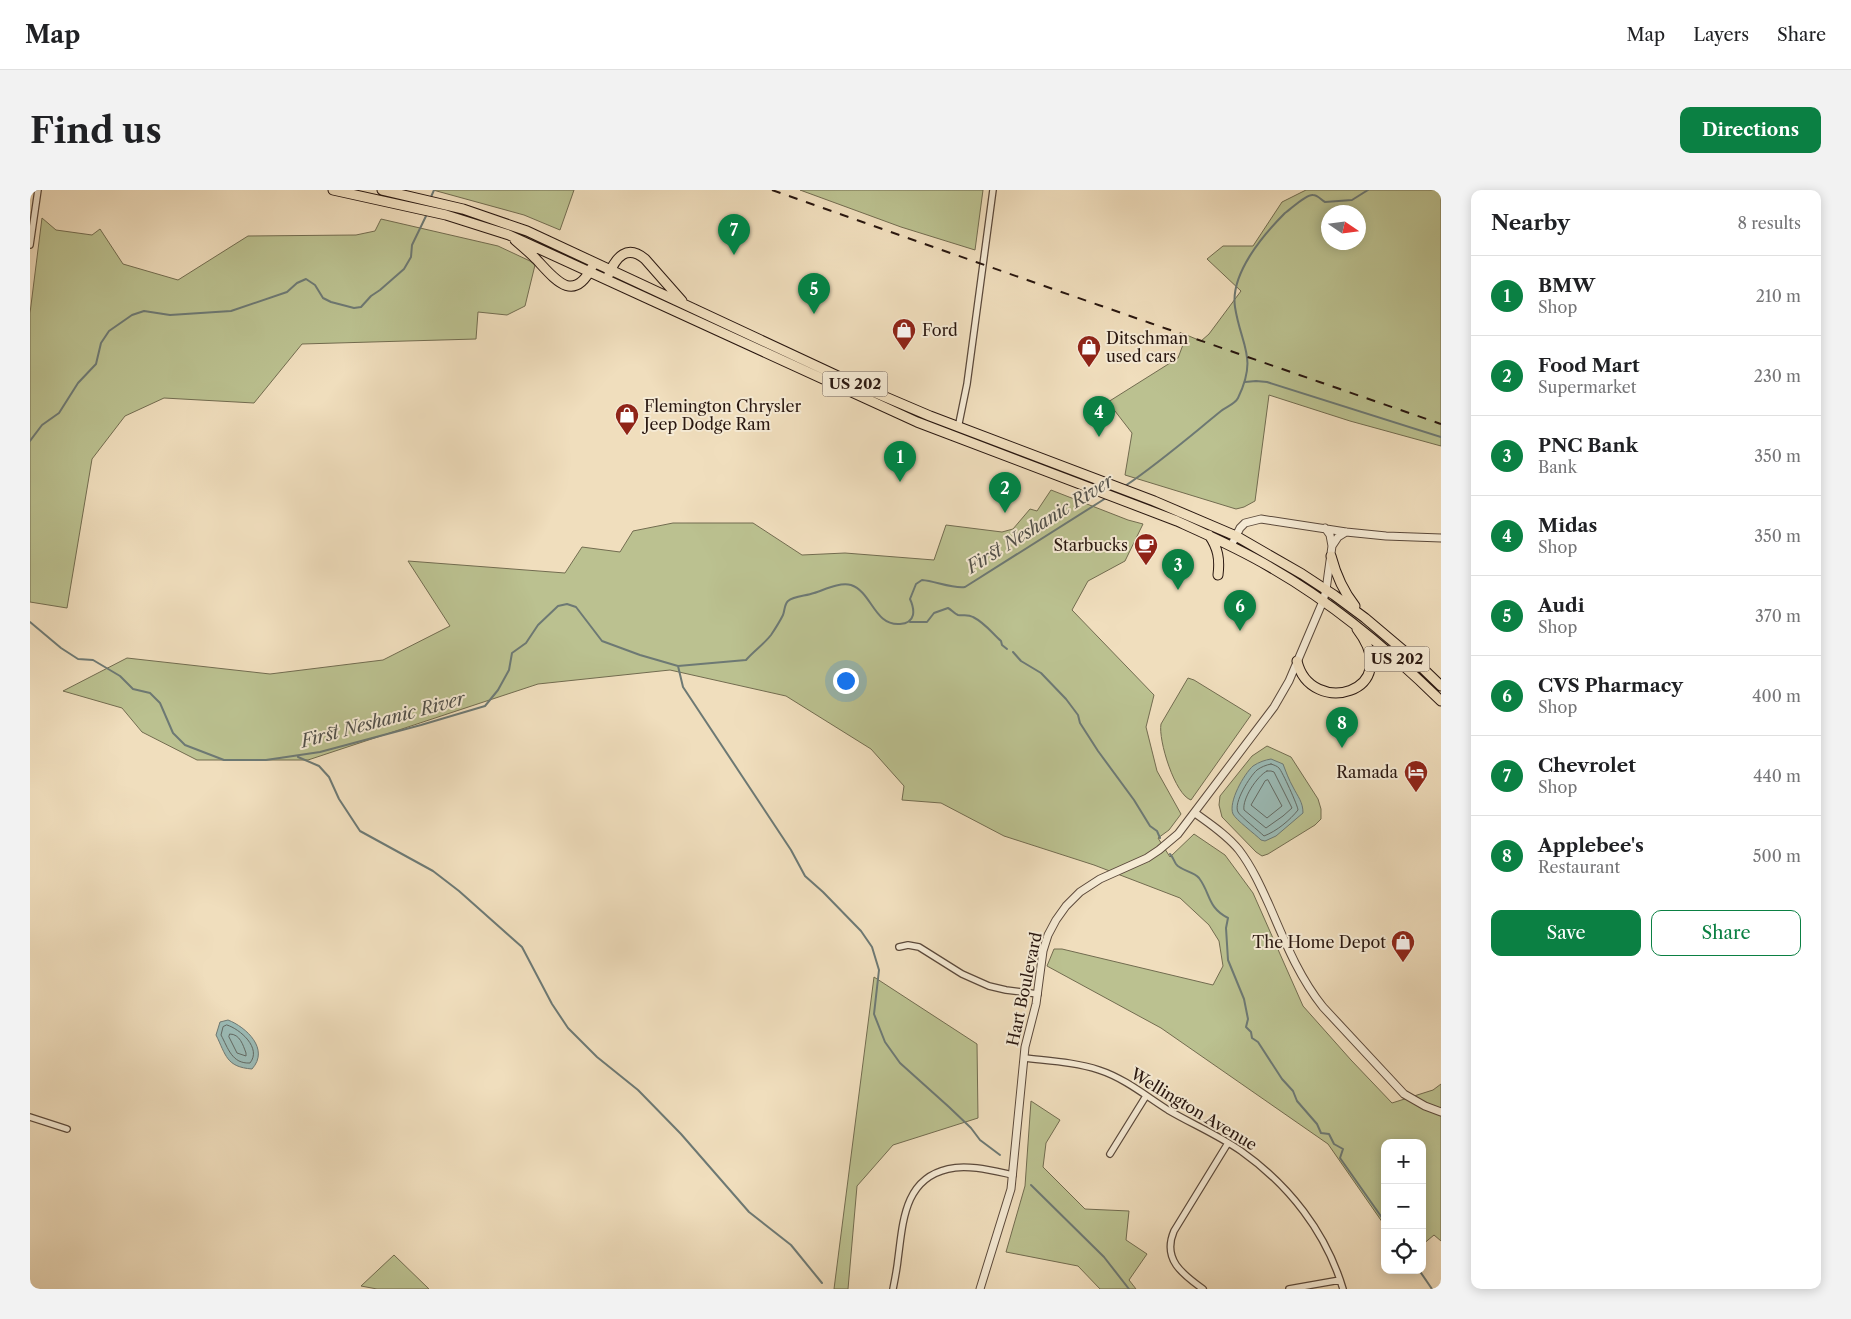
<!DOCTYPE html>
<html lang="en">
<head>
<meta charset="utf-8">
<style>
  body { margin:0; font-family:"Libre Caslon Text",serif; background:#f2f2f2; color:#202124 }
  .controls { position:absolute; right:15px; bottom:15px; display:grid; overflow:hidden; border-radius:10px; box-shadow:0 2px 12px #0003 }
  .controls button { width:45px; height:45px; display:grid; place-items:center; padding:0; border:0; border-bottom:1px solid #e0e0e0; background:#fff; color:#202124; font:25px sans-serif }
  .compass { position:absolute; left:1291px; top:15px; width:45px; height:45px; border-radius:50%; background:#fff; box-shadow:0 2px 12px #0003; rotate:103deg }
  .you { position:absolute; left:815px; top:490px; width:18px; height:18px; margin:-12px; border:4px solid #fff; border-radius:50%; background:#1a73e8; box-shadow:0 0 0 8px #1a73e833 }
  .badge { display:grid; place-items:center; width:32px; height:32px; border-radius:50%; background:#0b8043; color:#fff; font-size:16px; font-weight:700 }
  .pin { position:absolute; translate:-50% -41px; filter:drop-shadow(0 1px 2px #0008) }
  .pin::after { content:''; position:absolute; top:26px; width:18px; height:15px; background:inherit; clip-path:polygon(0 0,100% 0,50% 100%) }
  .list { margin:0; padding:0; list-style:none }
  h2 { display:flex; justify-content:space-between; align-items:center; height:65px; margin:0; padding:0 20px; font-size:21px }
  h2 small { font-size:16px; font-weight:400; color:#757577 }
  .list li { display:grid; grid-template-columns:32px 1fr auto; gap:15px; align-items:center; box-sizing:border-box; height:80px; padding:0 20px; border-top:1px solid #e0e0e0 }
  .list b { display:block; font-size:19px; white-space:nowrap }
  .list p { margin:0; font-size:16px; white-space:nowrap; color:#757577 }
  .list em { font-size:16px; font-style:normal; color:#757577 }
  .actions { display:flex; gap:10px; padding:15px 20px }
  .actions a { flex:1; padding:11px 0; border:1px solid #0b8043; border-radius:10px; text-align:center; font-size:18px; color:#0b8043 }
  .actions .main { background:#0b8043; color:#fff }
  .icon { flex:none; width:28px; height:28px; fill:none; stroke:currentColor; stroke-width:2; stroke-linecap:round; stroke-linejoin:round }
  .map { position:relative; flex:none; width:1411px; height:1099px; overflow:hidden; border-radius:10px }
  header { display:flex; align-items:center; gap:30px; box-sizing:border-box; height:70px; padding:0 25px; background:#fff; border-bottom:1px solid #e0e0e0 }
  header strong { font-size:24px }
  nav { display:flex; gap:28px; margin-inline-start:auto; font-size:18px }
  .intro { display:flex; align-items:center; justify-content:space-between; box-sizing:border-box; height:120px; padding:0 30px }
  h1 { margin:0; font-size:35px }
  .button { padding:12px 22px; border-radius:10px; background:#0b8043; color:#fff; font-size:18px; font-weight:700 }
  main { display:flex; gap:30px; padding:0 30px }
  aside { flex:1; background:#fff; border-radius:10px; box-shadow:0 2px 12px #0003 }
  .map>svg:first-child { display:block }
  .green { fill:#bbc190; stroke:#726c50; fill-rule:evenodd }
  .water { fill:#9bbbb6; stroke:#6d7974 }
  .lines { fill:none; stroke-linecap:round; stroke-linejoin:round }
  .shore { stroke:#626963; stroke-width:1 }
  .stream { stroke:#6d7974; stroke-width:2 }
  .minor-casing { stroke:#5b493b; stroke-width:8 }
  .tertiary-casing { stroke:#5b493b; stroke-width:9 }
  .trunk-casing { stroke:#291710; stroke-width:11 }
  .minor { stroke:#f5ead4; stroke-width:5.5 }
  .tertiary { stroke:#f5ead4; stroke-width:7 }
  .trunk { stroke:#f0debd; stroke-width:9 }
  .rail { stroke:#291710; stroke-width:2; stroke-dasharray:9 9; stroke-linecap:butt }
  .labels { text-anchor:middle; stroke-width:4; stroke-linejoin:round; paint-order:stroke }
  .shield { fill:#f5ead4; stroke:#66564b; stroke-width:1 }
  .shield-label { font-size:15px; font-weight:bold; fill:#291710 }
  .poi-label { font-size:16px; fill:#291710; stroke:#f5ead4; text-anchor:start }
  .street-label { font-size:16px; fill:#291710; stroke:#f5ead4 }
  .water-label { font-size:18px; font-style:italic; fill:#51504a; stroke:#f5ead4 }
</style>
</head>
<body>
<header>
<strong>Map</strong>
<nav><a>Map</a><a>Layers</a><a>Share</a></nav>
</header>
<div class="intro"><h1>Find us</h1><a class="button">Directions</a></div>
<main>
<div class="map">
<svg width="1411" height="1099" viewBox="0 0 1411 1099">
  <rect width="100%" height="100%" fill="#f0debd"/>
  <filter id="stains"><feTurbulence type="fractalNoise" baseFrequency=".004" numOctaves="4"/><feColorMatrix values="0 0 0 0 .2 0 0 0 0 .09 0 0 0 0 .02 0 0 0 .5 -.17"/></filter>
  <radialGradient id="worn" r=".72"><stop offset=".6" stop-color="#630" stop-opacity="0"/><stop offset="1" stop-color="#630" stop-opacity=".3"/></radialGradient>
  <!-- green -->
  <path class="green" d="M403,0H544L530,40L494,25Z
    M770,0H953L945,60L871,37Z
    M1276,0H1411V256L1320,231L1239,205L1225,311L1214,317L1206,319L1095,285L1102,243L1078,212L1148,168L1154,152V144L1171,151L1179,144L1211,101L1177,69L1193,56H1223L1252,12ZM1298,22H1328V52H1298Z
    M12,28L26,40L62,45L70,39L93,74L148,90L218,46L326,45L345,41L351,29L468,56L500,71L505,75L495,116L477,125L448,122L446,149L272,154L224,213L134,208L95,226L62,269L37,418L0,412V123Z
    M1021,300L1098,330L1113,334L1095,371L1058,391L1042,420L1124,505L1116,537L1127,581L1151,624L1139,640L1128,648L1140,667L1164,644L1195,665L1223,703L1273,816L1321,870L1362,913L1403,900L1411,894V1051L1404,1045L1392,1055V953H1355V1036L1298,954L1131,838L1017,776L1024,759H1032L1183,795L1193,776L1189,751L1179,735L1150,708L1064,675L974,646L911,613L872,610L874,596L841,559L756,506L640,480L508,494L278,570H167L112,542L92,518L33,501L97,468L240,484L353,470L420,436L378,371L535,383L552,357L590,362L603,341L643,333H723L772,365L815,363L904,370L916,335L972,342L983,339L1000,319L1007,321Z
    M1158,488L1164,490L1221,525L1161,610C1145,605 1128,550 1131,534Z
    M1237,556L1261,567L1288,609L1291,619V629L1285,635L1238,664L1232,666L1226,662L1192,627L1189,615L1190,606L1222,566Z
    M844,787L947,854L948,928L863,955L827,996L818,1099H804Z
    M1001,911L1030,930L1016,953L1013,977L1055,1019L1099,1021L1096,1050L1117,1064L1099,1090L1106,1099H1070L1048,1076L976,1062L995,996Z
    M364,1065L399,1099H347L331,1096Z"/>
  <!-- water -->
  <path class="water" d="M1241,569L1253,574C1256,582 1259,590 1263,597C1268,607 1273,612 1273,623L1246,646L1235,651L1231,650C1225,644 1206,630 1203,624C1198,612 1214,584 1223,576C1229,572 1235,570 1241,569Z
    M198,830C216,837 240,859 222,879C196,877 196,865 186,845L190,832Z"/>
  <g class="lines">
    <!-- shore -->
    <path class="shore" d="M1241,574C1244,575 1247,576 1249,578C1252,581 1268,616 1268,620C1260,630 1247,641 1234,646C1230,642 1210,626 1208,622C1203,613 1220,586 1227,580C1231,577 1236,575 1241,574Z
      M1237,581H1241L1244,582L1262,618L1253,626L1236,638L1214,620C1212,609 1227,586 1237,581Z
      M1238,590L1252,616L1237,628L1221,615L1235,591Z
      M197,835C210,839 232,858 220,873C202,874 198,858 191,845L193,837Z
      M200,844C210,844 213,855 216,863V866L207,863L199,847Z"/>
    <!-- stream -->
    <path class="stream" d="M401,7L404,0
      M1215,192L1226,191L1237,192L1411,247
      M0,251L12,235L29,223L48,193L66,174L71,153L79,141L102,125L114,121L140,125L201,121L257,102L267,93L276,89L285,95L293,108L301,112L324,118L331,117L341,106L350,100L374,79L381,67L382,55L397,24
      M1095,296C1129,273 1159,247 1191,221C1196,217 1205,214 1208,208C1228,167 1211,156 1205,117C1200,84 1233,45 1255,23C1261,19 1276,4 1283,5C1288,5 1291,10 1295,12L1322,10L1338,0
      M0,432L31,458L48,469L63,470L90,486L103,499L120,503L130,513L143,543L155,555L194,570H236L290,562L391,535L455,516L468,500L479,480L482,463L496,453L508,435L528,416L537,414L546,417L572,451L610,465L648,476L716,470C724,461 734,454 741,445C745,439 750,431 753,425C755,420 754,415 758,411C764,406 776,406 784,403C794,400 809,392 821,395C842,402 844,436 870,434C886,433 885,420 880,409L886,394L892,390C905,391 923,399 935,397L1076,308
      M880,432H897L904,423L918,418C922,420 923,423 928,425C933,426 938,424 943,427C955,433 962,443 971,451L972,455L977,459
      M983,462L991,471L1011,483L1036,509L1048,525L1050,533L1068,561L1104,610L1120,636L1127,641L1130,648
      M648,476L653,497L761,660L775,686L793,702L831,741L842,757L849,780L844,824L855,852L870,873L919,917L941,938L950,950L970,965
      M268,567L289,576L299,587L309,609L330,641L403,681L429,701L492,757L522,814L538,838L567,867L608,900L651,944L719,1022L761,1055L792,1093
      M1140,664C1143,667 1144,671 1146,674C1151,681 1163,681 1169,688C1181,704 1177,717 1198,728L1196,738L1198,770L1214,809L1218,829L1216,837L1221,842L1222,848L1228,852L1252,889L1263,901L1267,911L1287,934L1291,943L1299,944L1304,954L1313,959L1310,968L1355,1032
      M1001,995L1074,1067L1099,1099
      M1389,1080L1402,1099"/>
    <!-- minor casing -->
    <g class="minor-casing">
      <path id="minor" d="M0,55L8,0
        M928,238L937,194L963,0
        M869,757L878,755L889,757L932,784L959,796L976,800L1008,804
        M994,868C1019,871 1045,872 1069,880C1094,888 1116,906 1138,920C1162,934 1188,945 1211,961C1259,995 1296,1042 1313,1099
        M0,927L37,939
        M1080,964L1116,906
        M863,1099C865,1089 867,1079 868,1069C873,1032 874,989 918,979C938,974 964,981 983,985
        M1173,1099C1152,1084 1132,1069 1144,1041L1198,953
        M1259,1099L1310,1090"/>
    </g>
    <!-- tertiary casing -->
    <g class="tertiary-casing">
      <path id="tertiary" d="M1201,356L1210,338L1215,333L1231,329L1316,342L1356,346L1411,348
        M1302,356L1308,347L1316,342
        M1165,623C1180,634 1197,645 1209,660C1222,677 1231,697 1240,717C1255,752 1269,787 1293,817L1374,904L1395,916L1411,922
        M950,1099L981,999L995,857L1006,814L1013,761L1018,745L1026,730L1036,716L1050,702L1070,689L1117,668L1129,660L1148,644L1244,517L1259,491L1293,411L1296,400L1302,356L1300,345L1295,338"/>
    </g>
    <!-- trunk casing -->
    <g class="trunk-casing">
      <path id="trunk" d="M303,0L416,25L479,45L887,232L1147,331C1178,345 1210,359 1240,377C1303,413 1359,460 1411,511
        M352,0L433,19L497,41L825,194L900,226L1124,311L1206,346L1272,384L1304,405L1335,428L1380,466L1411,496
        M485,50C492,56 499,62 506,69C524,88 543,115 562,77
        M579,84C586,67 597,54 615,69L652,111
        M1179,345C1188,358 1190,369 1188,385
        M1301,366C1306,385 1313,401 1325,416
        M1267,471C1280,528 1376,503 1327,439"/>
    </g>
    <!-- minor -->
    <use href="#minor" class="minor"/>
    <!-- tertiary -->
    <use href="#tertiary" class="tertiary"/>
    <!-- trunk -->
    <use href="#trunk" class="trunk"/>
    <!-- rail -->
    <path class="rail" d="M742,0C965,79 1188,157 1411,234"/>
  </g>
  <!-- icons -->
  <defs>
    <g id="shop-pin" transform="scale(1.25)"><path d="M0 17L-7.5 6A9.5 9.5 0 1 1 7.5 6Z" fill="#8f2418" stroke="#f5ead4"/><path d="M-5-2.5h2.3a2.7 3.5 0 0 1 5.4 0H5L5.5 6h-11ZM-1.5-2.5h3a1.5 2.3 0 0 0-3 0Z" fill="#fff"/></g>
    <g id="cafe-pin" transform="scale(1.25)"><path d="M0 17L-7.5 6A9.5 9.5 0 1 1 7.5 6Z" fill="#8f2418" stroke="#f5ead4"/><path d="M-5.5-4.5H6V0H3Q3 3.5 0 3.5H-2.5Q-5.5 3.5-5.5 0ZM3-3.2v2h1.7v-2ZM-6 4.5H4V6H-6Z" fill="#fff"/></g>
    <g id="hotel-pin" transform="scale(1.25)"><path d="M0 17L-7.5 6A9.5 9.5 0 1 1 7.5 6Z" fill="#8f2418" stroke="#f5ead4"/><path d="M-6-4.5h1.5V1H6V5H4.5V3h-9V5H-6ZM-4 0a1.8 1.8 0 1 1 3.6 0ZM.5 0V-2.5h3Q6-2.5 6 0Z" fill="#fff"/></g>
  </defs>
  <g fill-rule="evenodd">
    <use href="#shop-pin" x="874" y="140"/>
    <use href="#shop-pin" x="1059" y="157"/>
    <use href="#shop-pin" x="597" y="225"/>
    <use href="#cafe-pin" x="1116" y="355"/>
    <use href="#hotel-pin" x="1386" y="582"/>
    <use href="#shop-pin" x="1373" y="752"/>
  </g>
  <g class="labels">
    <!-- shield labels -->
    <g class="shield">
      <rect x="792.5" y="181.5" width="65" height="25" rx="4"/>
      <rect x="1334.5" y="456.5" width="65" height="25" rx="4"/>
    </g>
    <g class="shield-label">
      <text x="825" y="199">US 202</text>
      <text x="1367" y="474">US 202</text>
    </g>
    <!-- poi labels -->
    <g class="poi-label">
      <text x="892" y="146">Ford</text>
      <text x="1076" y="154">Ditschman<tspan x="1076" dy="18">used cars</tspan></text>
      <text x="614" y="222">Flemington Chrysler<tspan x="614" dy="18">Jeep Dodge Ram</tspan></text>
      <text x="1098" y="361" text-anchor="end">Starbucks</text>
      <text x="1368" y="588" text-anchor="end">Ramada</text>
      <text x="1356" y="758" text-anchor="end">The Home Depot</text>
    </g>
    <!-- street labels -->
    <g class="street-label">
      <text transform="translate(994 799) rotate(-78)" y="6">Hart Boulevard</text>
      <text transform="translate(1164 919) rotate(31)" y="6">Wellington Avenue</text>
    </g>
    <!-- water labels -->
    <g class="water-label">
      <text transform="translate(1010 334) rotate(-32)" y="6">First Neshanic River</text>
      <text transform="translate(353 530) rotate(-15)" y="6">First Neshanic River</text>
    </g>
  </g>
  <rect width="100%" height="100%" filter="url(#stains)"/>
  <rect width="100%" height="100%" fill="url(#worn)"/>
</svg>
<div class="controls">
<button>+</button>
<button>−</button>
<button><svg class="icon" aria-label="locate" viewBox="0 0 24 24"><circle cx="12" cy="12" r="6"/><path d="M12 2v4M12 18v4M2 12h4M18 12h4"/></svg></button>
</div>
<svg class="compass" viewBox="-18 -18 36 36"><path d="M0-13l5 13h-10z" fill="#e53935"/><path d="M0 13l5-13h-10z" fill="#757577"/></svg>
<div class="you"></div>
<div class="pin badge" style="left:870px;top:292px">1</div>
<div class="pin badge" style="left:975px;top:323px">2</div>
<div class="pin badge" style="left:1148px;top:400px">3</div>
<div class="pin badge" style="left:1069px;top:247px">4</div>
<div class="pin badge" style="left:784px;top:124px">5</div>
<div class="pin badge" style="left:1210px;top:441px">6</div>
<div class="pin badge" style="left:704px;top:65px">7</div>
<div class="pin badge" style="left:1312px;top:558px">8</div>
</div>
<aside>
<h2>Nearby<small>8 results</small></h2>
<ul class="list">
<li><span class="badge">1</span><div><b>BMW</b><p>Shop</p></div><em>210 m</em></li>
<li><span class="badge">2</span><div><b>Food Mart</b><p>Supermarket</p></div><em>230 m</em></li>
<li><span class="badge">3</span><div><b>PNC Bank</b><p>Bank</p></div><em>350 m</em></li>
<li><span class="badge">4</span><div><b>Midas</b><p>Shop</p></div><em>350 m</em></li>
<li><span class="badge">5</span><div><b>Audi</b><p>Shop</p></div><em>370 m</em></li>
<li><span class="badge">6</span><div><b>CVS Pharmacy</b><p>Shop</p></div><em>400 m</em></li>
<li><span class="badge">7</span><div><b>Chevrolet</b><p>Shop</p></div><em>440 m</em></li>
<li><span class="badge">8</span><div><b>Applebee's</b><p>Restaurant</p></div><em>500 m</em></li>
</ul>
<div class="actions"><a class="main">Save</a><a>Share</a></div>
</aside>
</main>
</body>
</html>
